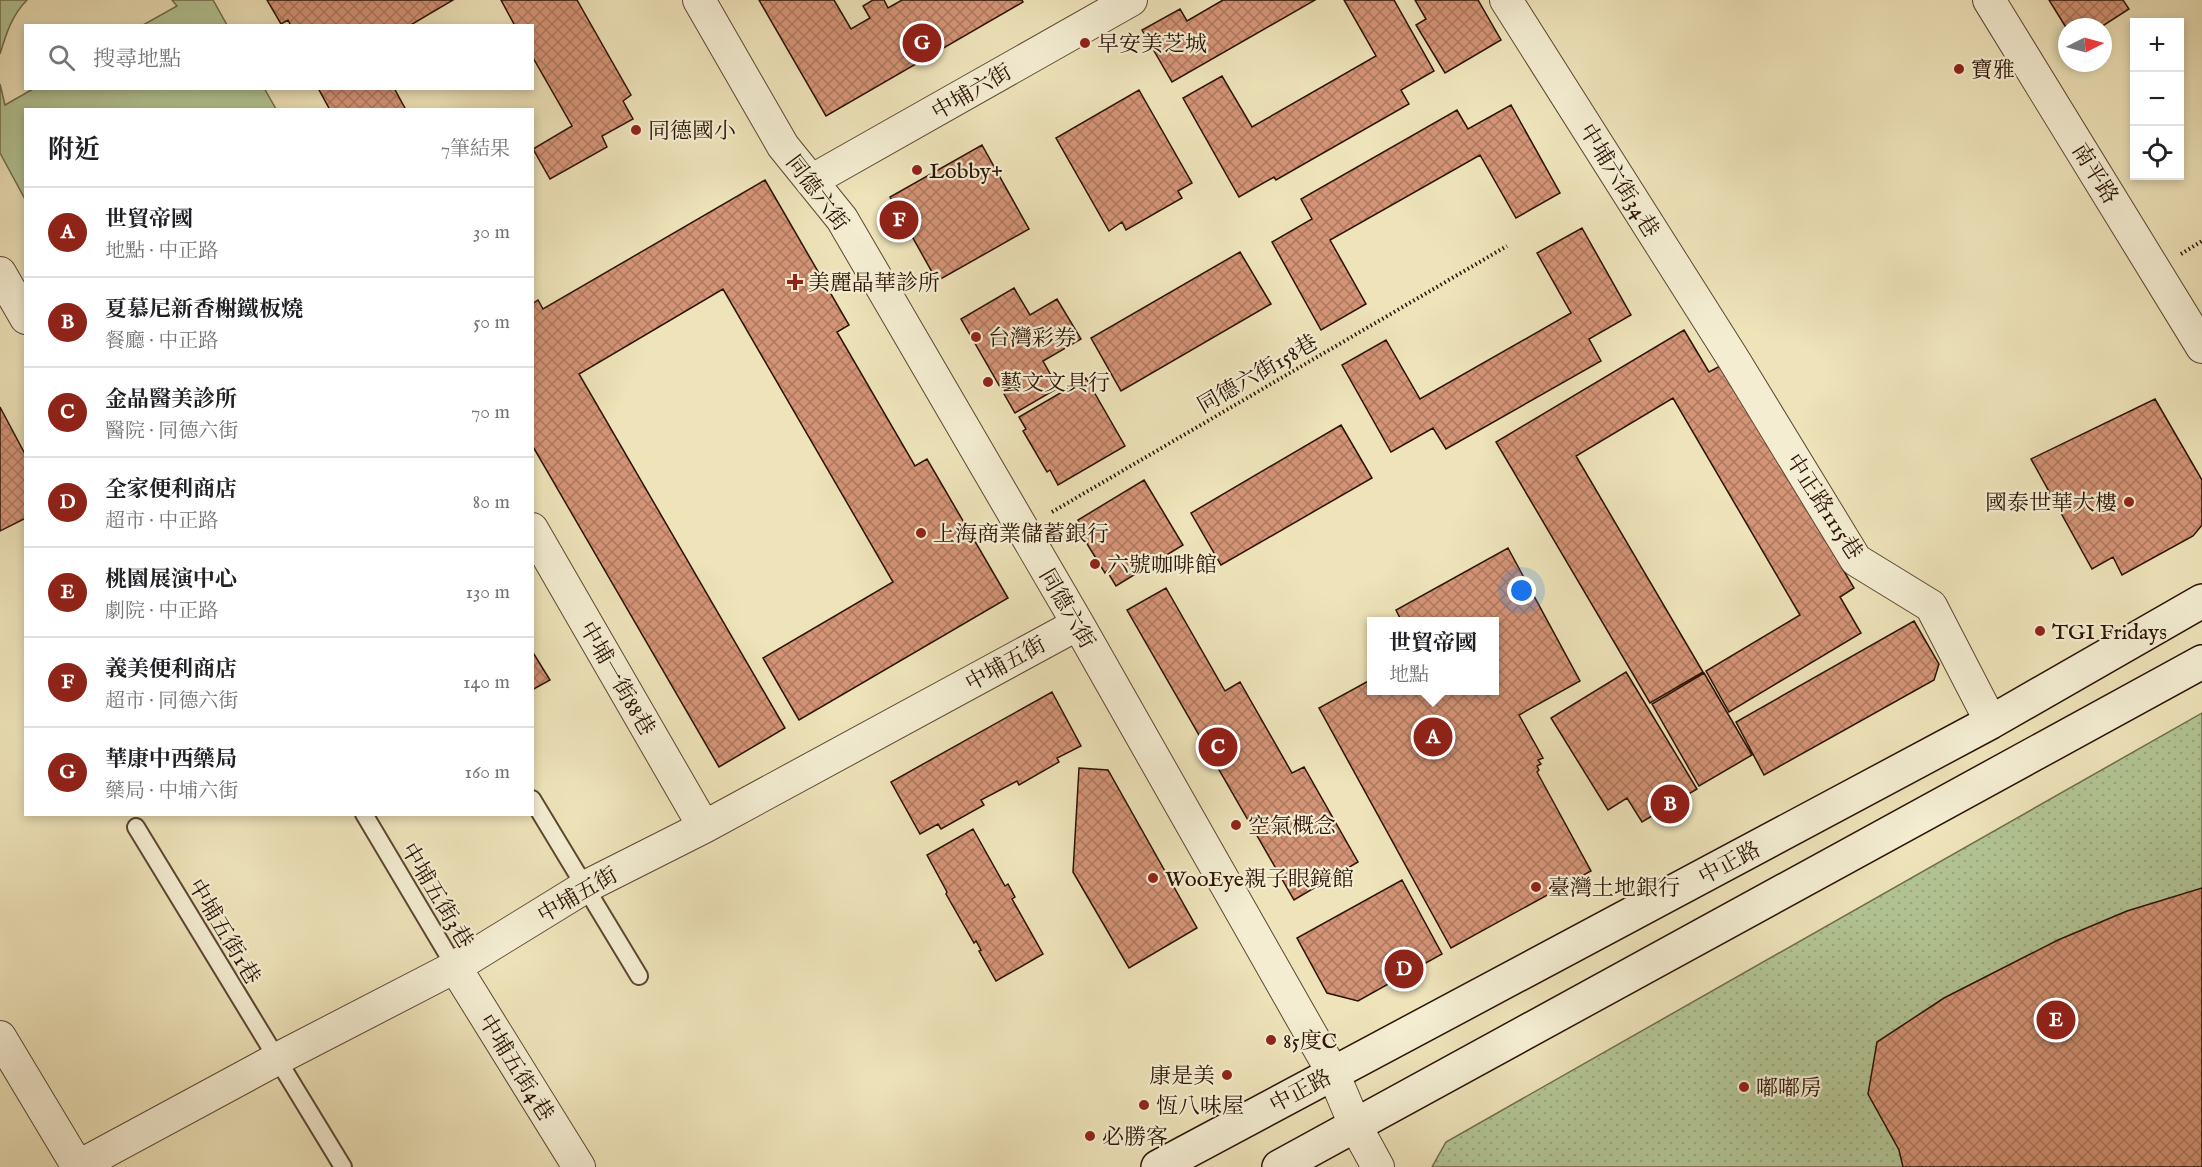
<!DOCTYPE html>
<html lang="zh-TW">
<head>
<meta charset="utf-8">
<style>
  body { margin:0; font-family:"IM FELL English","Noto Serif TC",serif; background:#f2f2f2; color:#202124 }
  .controls { position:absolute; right:18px; top:18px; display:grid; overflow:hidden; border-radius:0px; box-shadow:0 3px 9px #0003 }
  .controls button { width:54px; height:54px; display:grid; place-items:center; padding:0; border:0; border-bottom:2px solid #e0e0e0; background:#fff; color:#202124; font:30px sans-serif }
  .compass { position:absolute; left:2058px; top:18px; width:54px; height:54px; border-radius:50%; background:#fff; box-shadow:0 3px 9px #0003; rotate:84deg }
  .you { position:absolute; left:1522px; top:591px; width:21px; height:21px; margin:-15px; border:4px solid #fff; border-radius:50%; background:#1a73e8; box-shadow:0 0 0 9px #1a73e833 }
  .badge { display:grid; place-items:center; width:39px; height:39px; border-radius:50%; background:#8f2418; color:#fff; font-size:20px; font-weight:700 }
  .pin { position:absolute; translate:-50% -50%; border:3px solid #fff; box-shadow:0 2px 6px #0006 }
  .popup { position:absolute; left:1367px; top:617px; width:132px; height:78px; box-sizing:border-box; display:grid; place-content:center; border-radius:0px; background:#fff; filter:drop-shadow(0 2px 4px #0005); font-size:20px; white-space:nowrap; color:#757577 }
  .popup b { font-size:22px; color:#202124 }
  .popup::after { content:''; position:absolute; left:50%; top:100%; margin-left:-12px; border:12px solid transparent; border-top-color:#fff }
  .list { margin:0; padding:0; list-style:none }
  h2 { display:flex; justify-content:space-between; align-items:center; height:78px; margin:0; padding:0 24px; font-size:26px }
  h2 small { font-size:20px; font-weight:400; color:#757577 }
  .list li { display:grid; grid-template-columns:39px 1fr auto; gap:18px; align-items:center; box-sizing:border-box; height:90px; padding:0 24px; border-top:2px solid #e0e0e0 }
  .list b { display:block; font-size:22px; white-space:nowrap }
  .list p { margin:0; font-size:20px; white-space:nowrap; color:#757577 }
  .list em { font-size:20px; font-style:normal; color:#757577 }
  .icon { flex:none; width:33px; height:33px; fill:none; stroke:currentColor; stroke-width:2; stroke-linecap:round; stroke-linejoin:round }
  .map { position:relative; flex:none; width:2202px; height:1167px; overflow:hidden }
  .search { position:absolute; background:#fff; box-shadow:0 3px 9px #0003; left:24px; top:24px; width:510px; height:66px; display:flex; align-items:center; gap:15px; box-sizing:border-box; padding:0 21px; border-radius:0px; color:#757577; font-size:22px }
  .panel { position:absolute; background:#fff; box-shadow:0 3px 9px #0003; left:24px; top:108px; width:510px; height:708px; border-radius:0px }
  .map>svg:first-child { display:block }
  .green { fill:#b3c594; stroke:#6f6c4c; stroke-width:1.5 }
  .park { fill:url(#park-dots); stroke:#6f6c4c; stroke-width:1.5 }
  .building { fill:url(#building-cross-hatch); stroke:#2b1305; stroke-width:1.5 }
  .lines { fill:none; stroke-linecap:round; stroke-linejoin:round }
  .lane-casing { stroke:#5c4732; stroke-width:20 }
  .street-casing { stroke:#5c4732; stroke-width:34 }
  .secondary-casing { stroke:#2b1305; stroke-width:36 }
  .path { stroke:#2b1305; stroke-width:4; stroke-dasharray:1.5 3; stroke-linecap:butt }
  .lane { stroke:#f4edd2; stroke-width:16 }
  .street { stroke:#f4edd2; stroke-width:32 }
  .secondary { stroke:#f4edd2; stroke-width:33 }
  .poi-dot { fill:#8f2418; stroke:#f4edd2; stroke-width:2 }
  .labels { text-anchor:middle; stroke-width:4.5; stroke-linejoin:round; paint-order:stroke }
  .poi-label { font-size:22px; fill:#2b1305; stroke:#f4edd2; text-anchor:start }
  .street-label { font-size:22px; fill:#2b1305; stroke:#f4edd2 }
</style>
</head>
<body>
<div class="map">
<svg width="2202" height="1167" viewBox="0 0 2202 1167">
  <defs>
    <pattern id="park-dots" width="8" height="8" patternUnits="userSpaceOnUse" patternTransform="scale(1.5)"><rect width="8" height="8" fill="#b3c594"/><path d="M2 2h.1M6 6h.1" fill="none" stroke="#9aa87e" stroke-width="1.8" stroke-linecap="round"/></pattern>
    <pattern id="building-cross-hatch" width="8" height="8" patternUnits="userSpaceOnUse" patternTransform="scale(1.5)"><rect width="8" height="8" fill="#d49476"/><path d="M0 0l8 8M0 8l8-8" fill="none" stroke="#ac785f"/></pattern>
  </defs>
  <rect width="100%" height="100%" fill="#eee3b9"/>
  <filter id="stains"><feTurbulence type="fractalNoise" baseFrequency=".00333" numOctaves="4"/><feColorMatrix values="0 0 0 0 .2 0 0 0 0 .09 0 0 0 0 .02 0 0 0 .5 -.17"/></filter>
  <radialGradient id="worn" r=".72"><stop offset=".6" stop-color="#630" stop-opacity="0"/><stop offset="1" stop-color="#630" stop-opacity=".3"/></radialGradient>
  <!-- green -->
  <path class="green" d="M0,0H27C12,15 6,34 0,54Z
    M172,0H213L227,25H143L177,6Z
    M0,84L5,105L33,89L264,88L276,109L26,110L25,199L0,153Z"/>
  <!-- park -->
  <path class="park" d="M2202,713V1167H1432L1446,1142Z"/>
  <!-- building -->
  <path class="building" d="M267,0H453L409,26H291L288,20L281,24Z
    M501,0H577L631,95L623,101L633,119L602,136L607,147L550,179L533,149L572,126L532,56V26H515Z
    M759,0H834L851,29L870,18L863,6L873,0H884L888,8L902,0H1022L1023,2L826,116Z
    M1223,0H1315L1172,82L1142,30L1180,9L1187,21Z
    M1344,0H1394L1434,71L1401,90L1409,104L1276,180L1274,177L1239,197L1183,98L1222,76L1252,127L1376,56Z
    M1415,0H1478L1501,40L1445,73L1416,25L1426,19Z
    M2049,0H2123L2129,9L2101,27H2067V29Z
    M318,88H394L406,110H330Z
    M1139,90L1192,183L1178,191L1182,198L1126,230L1122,222L1109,231L1056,138Z
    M1511,105L1560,193L1516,218L1480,155L1330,240L1366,304L1321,330L1272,242L1312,219L1301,199L1457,110L1468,129Z
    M982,145L1029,229L937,281L890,197Z
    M765,180L849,325L837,332L915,466L927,459L1008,598L799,720L763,658L893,582L723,289L579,374L785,728L719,767L532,445V304L538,300L543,309Z
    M1582,228L1631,315L1589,339L1601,361L1446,449L1433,428L1391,452L1342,365L1386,340L1420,399L1571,313L1537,253Z
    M1240,252L1271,304L1121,391L1091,338Z
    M1014,288L1030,315L1057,299L1081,339L1043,361L1058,388L1015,413L961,319Z
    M1684,330L1709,372L1722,365L1854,588L1840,597L1861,633L1729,712L1706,671L1800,615L1673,398L1576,456L1703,672L1650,703L1496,442Z
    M1086,378L1125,446L1058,485L1050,470L1047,472L1023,431L1026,429L1019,417Z
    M2155,399L2202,480V525L2193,536L2122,575L2113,557L2092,569L2031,459Z
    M0,407L26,456V518L0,531Z
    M1341,425L1372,478L1221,565L1191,513Z
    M1144,480L1183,545L1116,586L1107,571L1105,573L1081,534L1085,532L1078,520Z
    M1508,548L1580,681L1519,715L1543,758L1538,760L1541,764L1537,766L1539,770L1537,772L1591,871L1451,948L1319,708L1372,679V690H1494V622H1402L1396,610Z
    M1166,588L1225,691L1240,682L1292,773L1304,767L1358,862L1294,900L1127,610Z
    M1914,621L1939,664L1934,680L1764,775L1736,722Z
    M532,651L550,680L532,690Z
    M1626,672L1697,789L1642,822L1627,798L1608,810L1551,718Z
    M1704,673L1752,755L1699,786L1652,704Z
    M1052,692L1081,746L1057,758L1059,762L1019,785L1017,781L981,800L984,805L941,829L938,824L920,834L891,782Z
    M1079,768L1108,770L1197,928L1129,968L1073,872Z
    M973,829L1005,886L1008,884L1015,897L1012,899L1043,954L996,981L979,951L981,950L976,941L974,943L946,894L947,892L927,855Z
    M1402,880L1442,954L1358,1001L1327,993L1297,938Z
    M2202,888V1167H1903L1899,1150L1868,1094L1877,1042L1944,998L2058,940L2127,911Z"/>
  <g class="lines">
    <!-- lane casing -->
    <g class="lane-casing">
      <path id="lane" d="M532,799L639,976
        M364,814L455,967
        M136,827L343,1167"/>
    </g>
    <!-- street casing -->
    <g class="street-casing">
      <path id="street" d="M699,0L783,146L842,219L1078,624L1333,1073L1355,1125L1378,1167
        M1506,0L1734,360L1856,560L1931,606L1991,722
        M1989,0L2202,347
        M811,181L1131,0
        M0,273L26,318
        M532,529L704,827
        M455,967L579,1167
        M0,1037L78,1167
        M77,1167L277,1059L455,967L585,887L704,827L1078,624"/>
    </g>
    <!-- secondary casing -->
    <g class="secondary-casing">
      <path id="secondary" d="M1158,1167L1991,722L2202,601
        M1279,1167L2202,662"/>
    </g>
    <!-- path -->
    <path class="path" d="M2181,254L2202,241
      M1052,512L1507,246"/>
    <!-- lane -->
    <use href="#lane" class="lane"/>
    <!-- street -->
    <use href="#street" class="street"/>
    <!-- secondary -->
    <use href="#secondary" class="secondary"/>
  </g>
  <!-- markers -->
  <g class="poi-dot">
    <circle cx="1085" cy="43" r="6"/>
    <circle cx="1959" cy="69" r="6"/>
    <circle cx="636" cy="130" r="6"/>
    <circle cx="917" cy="170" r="6"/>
    <path d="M792 273h6v6h6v6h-6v6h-6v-6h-6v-6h6z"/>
    <circle cx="976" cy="337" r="6"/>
    <circle cx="988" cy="382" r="6"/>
    <circle cx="2129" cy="502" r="6"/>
    <circle cx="921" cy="533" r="6"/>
    <circle cx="1095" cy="564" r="6"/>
    <circle cx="2040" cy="631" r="6"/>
    <circle cx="1236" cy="825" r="6"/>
    <circle cx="1153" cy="878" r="6"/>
    <circle cx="1536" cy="887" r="6"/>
    <circle cx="1271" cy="1040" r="6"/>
    <circle cx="1227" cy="1075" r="6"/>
    <circle cx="1744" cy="1087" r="6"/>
    <circle cx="1144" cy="1105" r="6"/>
    <circle cx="1090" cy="1136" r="6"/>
  </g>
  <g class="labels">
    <!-- poi labels -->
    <g class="poi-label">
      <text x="1097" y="51">早安美芝城</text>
      <text x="1971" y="77">寶雅</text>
      <text x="648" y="138">同德國小</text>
      <text x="929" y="178">Lobby+</text>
      <text x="808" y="290">美麗晶華診所</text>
      <text x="988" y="345">台灣彩券</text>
      <text x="1000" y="390">藝文文具行</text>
      <text x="2117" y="510" text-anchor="end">國泰世華大樓</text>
      <text x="933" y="541">上海商業儲蓄銀行</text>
      <text x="1107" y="572">六號咖啡館</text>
      <text x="2052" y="639">TGI Fridays</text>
      <text x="1248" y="833">空氣概念</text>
      <text x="1165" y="886">WooEye親子眼鏡館</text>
      <text x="1548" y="895">臺灣土地銀行</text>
      <text x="1283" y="1048">85度C</text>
      <text x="1215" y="1083" text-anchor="end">康是美</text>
      <text x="1756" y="1095">嘟嘟房</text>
      <text x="1156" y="1113">恆八味屋</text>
      <text x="1102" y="1144">必勝客</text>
    </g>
    <!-- street labels -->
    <g class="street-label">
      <text transform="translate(971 91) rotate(-30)" y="8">中埔六街</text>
      <text transform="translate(2096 173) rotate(58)" y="8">南平路</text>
      <text transform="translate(1620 180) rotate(58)" y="8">中埔六街34巷</text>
      <text transform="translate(818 192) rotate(53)" y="8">同德六街</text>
      <text transform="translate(1257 373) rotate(-30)" y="8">同德六街158巷</text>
      <text transform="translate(1825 506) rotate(57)" y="8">中正路1115巷</text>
      <text transform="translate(1068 608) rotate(60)" y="8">同德六街</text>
      <text transform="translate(1005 663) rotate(-29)" y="8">中埔五街</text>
      <text transform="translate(618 678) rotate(60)" y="8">中埔一街88巷</text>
      <text transform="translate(1729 862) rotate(-28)" y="8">中正路</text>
      <text transform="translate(577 894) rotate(-30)" y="8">中埔五街</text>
      <text transform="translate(438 895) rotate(59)" y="8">中埔五街3巷</text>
      <text transform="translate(225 931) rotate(59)" y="8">中埔五街1巷</text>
      <text transform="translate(517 1067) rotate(58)" y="8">中埔五街4巷</text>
      <text transform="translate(1300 1090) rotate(-28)" y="8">中正路</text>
    </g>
  </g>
  <rect width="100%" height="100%" filter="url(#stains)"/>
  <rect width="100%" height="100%" fill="url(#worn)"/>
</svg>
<div class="controls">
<button>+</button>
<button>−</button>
<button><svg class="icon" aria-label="locate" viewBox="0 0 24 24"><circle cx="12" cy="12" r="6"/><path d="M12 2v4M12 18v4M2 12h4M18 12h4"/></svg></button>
</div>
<svg class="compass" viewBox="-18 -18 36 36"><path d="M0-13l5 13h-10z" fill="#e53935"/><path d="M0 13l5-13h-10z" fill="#757577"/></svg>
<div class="you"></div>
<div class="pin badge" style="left:1433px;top:737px">A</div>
<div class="popup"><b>世貿帝國</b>地點</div>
<div class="pin badge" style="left:1670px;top:804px">B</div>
<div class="pin badge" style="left:1218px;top:747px">C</div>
<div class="pin badge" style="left:1404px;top:969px">D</div>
<div class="pin badge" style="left:2056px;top:1020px">E</div>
<div class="pin badge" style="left:899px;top:220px">F</div>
<div class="pin badge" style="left:922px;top:43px">G</div>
<div class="search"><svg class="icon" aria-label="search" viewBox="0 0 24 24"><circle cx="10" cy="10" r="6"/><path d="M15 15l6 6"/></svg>搜尋地點</div>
<section class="panel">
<h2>附近<small>7筆結果</small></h2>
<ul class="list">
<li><span class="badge">A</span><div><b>世貿帝國</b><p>地點 · 中正路</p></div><em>30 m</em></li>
<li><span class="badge">B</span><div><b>夏慕尼新香榭鐵板燒</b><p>餐廳 · 中正路</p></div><em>50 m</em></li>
<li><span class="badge">C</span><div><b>金晶醫美診所</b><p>醫院 · 同德六街</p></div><em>70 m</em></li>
<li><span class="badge">D</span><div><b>全家便利商店</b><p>超市 · 中正路</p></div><em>80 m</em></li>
<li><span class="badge">E</span><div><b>桃園展演中心</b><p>劇院 · 中正路</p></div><em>130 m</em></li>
<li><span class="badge">F</span><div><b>義美便利商店</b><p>超市 · 同德六街</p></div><em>140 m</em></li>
<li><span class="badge">G</span><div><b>華康中西藥局</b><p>藥局 · 中埔六街</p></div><em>160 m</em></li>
</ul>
</section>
</div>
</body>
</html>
